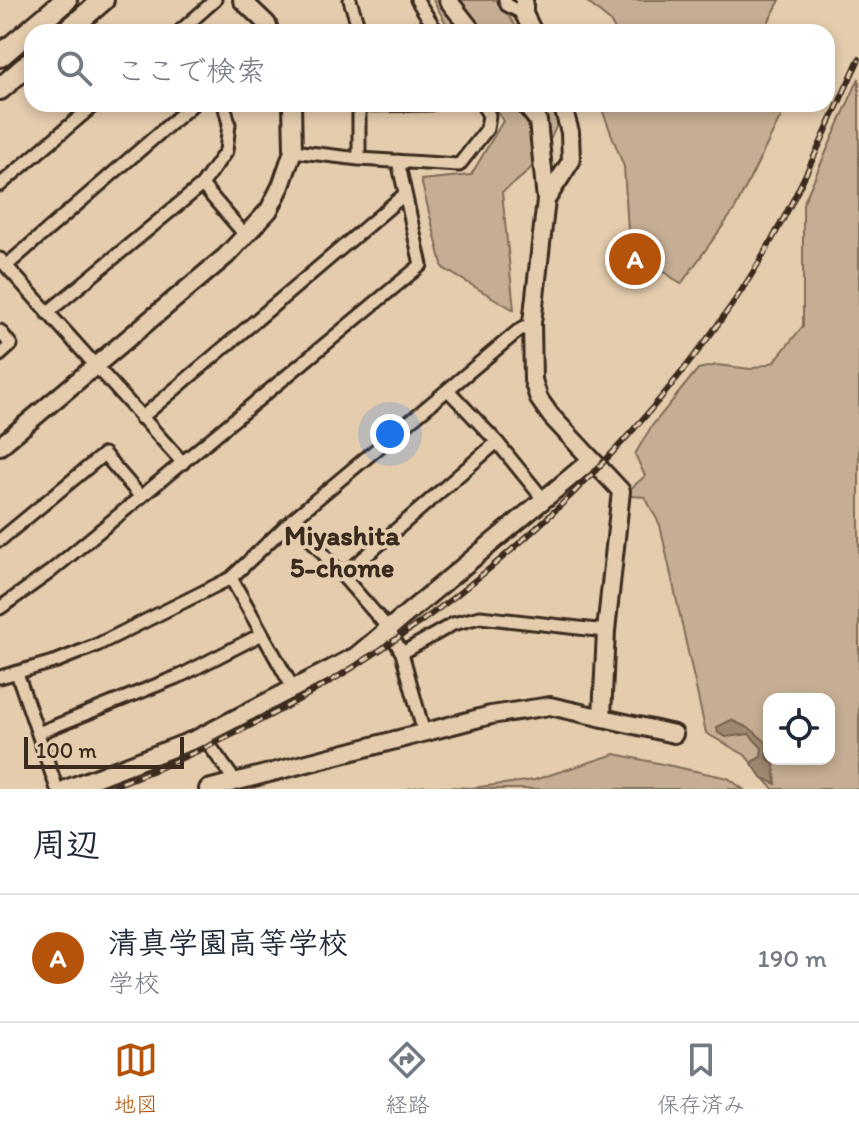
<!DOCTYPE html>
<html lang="ja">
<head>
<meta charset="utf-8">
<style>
  body { margin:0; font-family:Itim,"Klee One",sans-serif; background:#f6f6f7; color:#1f2937 }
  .controls { position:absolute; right:24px; bottom:24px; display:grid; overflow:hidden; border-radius:16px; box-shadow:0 4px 12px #0003 }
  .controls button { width:72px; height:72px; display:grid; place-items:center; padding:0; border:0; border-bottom:2px solid #e0e1e3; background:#fff; color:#1f2937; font:40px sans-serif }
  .scale { position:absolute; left:24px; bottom:20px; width:160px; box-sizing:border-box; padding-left:8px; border:4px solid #3b2a1e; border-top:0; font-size:22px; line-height:28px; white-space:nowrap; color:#3b2a1e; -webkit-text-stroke:6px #e4ccad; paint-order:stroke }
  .you { position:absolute; left:390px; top:434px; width:28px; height:28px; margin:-20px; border:6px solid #fff; border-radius:50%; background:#1a73e8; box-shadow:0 0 0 12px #1a73e833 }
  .badge { display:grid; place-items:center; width:52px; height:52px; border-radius:50%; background:#b45309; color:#fff; font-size:26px; font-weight:700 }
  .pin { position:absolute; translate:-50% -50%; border:4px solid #fff; box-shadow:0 2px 8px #0006 }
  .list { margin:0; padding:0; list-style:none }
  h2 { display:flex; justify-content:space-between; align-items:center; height:104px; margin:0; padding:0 32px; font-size:34px }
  h2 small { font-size:26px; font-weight:400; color:#747a83 }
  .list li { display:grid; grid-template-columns:52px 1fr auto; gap:24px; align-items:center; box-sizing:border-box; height:128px; padding:0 32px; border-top:2px solid #e0e1e3 }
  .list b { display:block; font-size:30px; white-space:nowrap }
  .list p { margin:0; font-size:26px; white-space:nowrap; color:#747a83 }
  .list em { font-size:26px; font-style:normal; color:#747a83 }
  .icon { flex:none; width:44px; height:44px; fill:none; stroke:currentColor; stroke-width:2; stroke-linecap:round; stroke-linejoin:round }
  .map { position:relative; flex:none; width:859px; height:789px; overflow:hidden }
  .search { position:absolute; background:#fff; box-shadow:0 4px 12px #0003; left:24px; right:24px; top:24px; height:88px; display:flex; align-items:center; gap:20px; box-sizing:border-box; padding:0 28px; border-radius:24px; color:#747a83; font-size:30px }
  .sheet { height:232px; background:#fff }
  nav { display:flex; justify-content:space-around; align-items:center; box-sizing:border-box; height:112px; border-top:2px solid #e0e1e3; background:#fff; font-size:22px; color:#747a83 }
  nav a { display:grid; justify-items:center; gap:4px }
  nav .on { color:#b45309 }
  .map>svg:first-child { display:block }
  .green { fill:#c5ae93; stroke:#806c58; stroke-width:2; fill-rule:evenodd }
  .water { fill:#9d8871; stroke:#766250; stroke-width:2 }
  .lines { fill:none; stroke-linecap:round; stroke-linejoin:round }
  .street-casing { stroke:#3b2a1e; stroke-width:17 }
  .secondary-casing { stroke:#3b2a1e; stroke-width:22 }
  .highway-casing { stroke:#3b2a1e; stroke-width:26 }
  .street { stroke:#e4ccad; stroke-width:11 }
  .secondary { stroke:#e4ccad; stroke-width:16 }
  .highway { stroke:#e4ccad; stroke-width:20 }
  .rail-casing { stroke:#3b2a1e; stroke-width:6 }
  .rail { stroke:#e4ccad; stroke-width:3; stroke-dasharray:9; stroke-linecap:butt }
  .labels { text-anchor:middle; stroke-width:8; stroke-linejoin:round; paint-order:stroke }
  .neighbourhood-label { font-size:28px; font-weight:bold; fill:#3b2a1e; stroke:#e4ccad }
</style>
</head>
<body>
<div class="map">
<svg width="859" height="789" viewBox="0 0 859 789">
  <rect width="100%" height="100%" fill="#e4ccad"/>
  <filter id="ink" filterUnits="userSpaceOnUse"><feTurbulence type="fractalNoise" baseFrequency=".0125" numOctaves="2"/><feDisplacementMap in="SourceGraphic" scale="16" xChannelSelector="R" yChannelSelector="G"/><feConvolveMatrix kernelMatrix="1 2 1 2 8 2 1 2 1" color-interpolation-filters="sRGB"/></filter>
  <g filter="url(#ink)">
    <!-- green -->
    <path class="green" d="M433,0H497L520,32H451Z
      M585,0H780L763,32H616L610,21Z
      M859,78V789H773L745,755L706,733L660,525L645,497L631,496L629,490L645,476L635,454L651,427L698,369L717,365L751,369L774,362L803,326V204ZM769,699H829V759H769Z
      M493,104H565C550,145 539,168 502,192L514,310L443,268L421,180L471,175L503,121Z
      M600,104H787L735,209L681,284L629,246L624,167Z
      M615,754L728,778L743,789H407L425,786L471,788L534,780Z"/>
    <!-- water -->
    <path class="water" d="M731,720L751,729L767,743L766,757L774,764L776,784L761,777L753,765V761L761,757L762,748L749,734L726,737L718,733L717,727Z"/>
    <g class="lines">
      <!-- street casing -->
      <g class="street-casing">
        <path id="street" d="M350,0L360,32
          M417,0L437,32
          M505,0L507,5L524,14
          M179,32L215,0
          M359,105L431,104
          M293,151L359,159L459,165L487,129L489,115L482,104
          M359,159V104
          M0,185L95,104
          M202,185L245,235
          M0,259L183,463
          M6,266L193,104
          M47,313L202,185L226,151L229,124L224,104
          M0,331L11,345L0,355
          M448,390L497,442L544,500
          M141,418L405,194
          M293,519L388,628L402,653L424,733
          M0,540L104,454L141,497
          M343,576L497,442
          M231,578L294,690
          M0,608L50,572L421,265L398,161
          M402,653L453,624L480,617L606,631
          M17,673L57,789
          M0,677L57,661L97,645L231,578L293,519L518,331L532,323
          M38,733L182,675L262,634
          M203,736L235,781"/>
      </g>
      <!-- secondary casing -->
      <g class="secondary-casing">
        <path id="secondary" d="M242,0L267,24L270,32
          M448,0L473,32
          M524,0V14L533,32
          M525,104L538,121L546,200L532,323L533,380L539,399L551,416L621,491L606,631L602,716
          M546,200L571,161L570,132L562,104
          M0,446L226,256L269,210L281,186L293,151L292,104
          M66,789L196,739L356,656L590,461
          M208,789L491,715L550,706L674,734"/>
      </g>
      <!-- highway casing -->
      <g class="highway-casing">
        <path id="highway" d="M66,32L103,0
          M0,56L66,0
          M0,89L32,61"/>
      </g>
      <!-- street -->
      <use href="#street" class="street"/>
      <!-- secondary -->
      <use href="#secondary" class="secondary"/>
      <!-- highway -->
      <use href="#highway" class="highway"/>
      <!-- rail casing -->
      <g class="rail-casing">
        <path id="rail" d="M105,789C361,695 575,529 731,306C784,230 820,143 859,59"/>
      </g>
      <!-- rail -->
      <use href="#rail" class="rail"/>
    </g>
  </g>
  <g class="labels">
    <!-- neighbourhood labels -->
    <g class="neighbourhood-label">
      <text x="342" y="545">Miyashita<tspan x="342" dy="32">5-chome</tspan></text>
    </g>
  </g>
</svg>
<div class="controls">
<button><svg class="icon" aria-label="locate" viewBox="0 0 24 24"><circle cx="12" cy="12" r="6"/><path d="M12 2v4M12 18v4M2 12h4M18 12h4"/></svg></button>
</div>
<div class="scale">100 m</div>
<div class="you"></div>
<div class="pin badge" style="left:635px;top:259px">A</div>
<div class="search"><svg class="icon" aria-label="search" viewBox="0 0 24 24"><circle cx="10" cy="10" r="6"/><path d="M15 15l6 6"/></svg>ここで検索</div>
</div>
<section class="sheet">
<h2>周辺<small></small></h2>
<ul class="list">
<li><span class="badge">A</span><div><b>清真学園高等学校</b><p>学校</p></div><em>190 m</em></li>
</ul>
</section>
<nav>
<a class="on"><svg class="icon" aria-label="map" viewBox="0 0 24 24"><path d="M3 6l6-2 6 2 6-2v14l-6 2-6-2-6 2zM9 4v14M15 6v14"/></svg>地図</a>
<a><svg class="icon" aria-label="directions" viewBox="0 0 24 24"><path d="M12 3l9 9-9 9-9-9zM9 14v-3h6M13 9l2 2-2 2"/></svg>経路</a>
<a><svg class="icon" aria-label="saved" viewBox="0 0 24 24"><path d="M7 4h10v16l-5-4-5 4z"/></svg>保存済み</a>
</nav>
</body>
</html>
